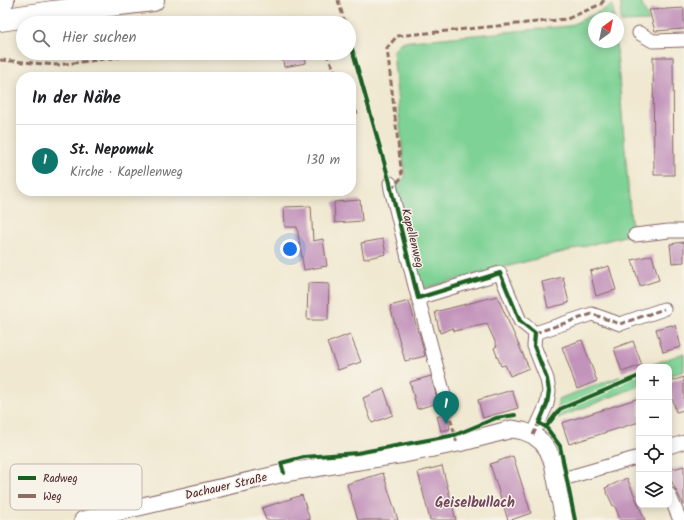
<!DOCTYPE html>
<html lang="de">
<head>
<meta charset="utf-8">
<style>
  body { margin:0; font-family:Kalam,sans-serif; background:#f6f6f6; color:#202124 }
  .controls { position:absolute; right:12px; bottom:12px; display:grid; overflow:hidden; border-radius:8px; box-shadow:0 2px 10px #0003 }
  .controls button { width:36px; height:36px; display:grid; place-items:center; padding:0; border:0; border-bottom:1px solid #e0e0e0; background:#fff; color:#202124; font:20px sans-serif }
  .compass { position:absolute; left:588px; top:12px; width:36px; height:36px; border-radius:50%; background:#fff; box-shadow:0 2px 10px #0003; rotate:33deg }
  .you { position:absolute; left:290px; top:249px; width:14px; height:14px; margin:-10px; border:3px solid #fff; border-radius:50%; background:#1a73e8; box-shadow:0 0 0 6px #1a73e833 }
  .badge { display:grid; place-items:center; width:26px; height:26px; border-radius:50%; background:#0f766e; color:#fff; font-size:13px; font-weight:700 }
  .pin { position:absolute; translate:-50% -33px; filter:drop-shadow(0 1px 2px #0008) }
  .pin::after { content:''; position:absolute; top:21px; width:14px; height:12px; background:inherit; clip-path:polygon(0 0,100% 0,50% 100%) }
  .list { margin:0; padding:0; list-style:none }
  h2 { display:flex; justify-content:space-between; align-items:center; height:52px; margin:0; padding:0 16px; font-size:17px }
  h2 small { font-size:13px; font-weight:400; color:#757577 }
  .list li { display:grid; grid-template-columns:26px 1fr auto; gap:12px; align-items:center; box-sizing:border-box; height:72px; padding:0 16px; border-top:1px solid #e0e0e0 }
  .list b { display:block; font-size:15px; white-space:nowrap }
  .list p { margin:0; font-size:13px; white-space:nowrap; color:#757577 }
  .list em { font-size:13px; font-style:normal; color:#757577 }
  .icon { flex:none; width:22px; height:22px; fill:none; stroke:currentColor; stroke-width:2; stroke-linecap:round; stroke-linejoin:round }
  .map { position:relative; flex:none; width:684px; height:520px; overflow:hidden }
  .search { position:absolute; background:#fff; box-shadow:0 2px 10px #0003; left:16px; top:16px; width:340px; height:44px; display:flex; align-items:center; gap:10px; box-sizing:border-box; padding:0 14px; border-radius:22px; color:#757577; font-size:15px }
  .panel { position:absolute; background:#fff; box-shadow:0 2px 10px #0003; left:16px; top:72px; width:340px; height:124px; border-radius:16px }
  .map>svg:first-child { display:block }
  .green { fill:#7ed295; stroke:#647860 }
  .building { fill:#c293bb }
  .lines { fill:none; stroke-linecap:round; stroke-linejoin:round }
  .minor-casing { stroke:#846565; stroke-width:15 }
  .tertiary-casing { stroke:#846565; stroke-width:19 }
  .trunk-casing { stroke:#846565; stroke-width:24 }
  .minor { stroke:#fff; stroke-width:13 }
  .tertiary { stroke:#fff; stroke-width:17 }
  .trunk { stroke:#fff; stroke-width:22 }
  .quiet { stroke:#8d6e63; stroke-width:3; stroke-dasharray:6 3; stroke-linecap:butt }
  .cycleway-casing { stroke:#f7f3e8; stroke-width:6 }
  .cycleway { stroke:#1b5e20; stroke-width:4 }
  .labels { text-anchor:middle; stroke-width:3; stroke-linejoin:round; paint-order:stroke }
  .street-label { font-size:12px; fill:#4a1f2b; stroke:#f7f3e8 }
  .quarter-label { font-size:14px; font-weight:bold; fill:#74485d; stroke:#f7f3e8 }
  .key { fill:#f7f3e8; stroke:#c3b3af; stroke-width:1 }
  .key-label { font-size:11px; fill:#4a1f2b }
</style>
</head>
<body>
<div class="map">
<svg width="684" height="520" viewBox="0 0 684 520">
  <rect width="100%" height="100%" fill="#f7f3e8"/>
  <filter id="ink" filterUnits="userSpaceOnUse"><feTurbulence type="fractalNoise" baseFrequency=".025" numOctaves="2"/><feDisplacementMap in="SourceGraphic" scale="8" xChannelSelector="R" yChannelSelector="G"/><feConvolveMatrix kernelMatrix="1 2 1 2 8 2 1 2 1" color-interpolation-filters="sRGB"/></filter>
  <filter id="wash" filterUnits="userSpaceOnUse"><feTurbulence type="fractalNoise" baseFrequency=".012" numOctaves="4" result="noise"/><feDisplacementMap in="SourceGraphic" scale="16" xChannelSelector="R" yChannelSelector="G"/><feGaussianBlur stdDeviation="0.9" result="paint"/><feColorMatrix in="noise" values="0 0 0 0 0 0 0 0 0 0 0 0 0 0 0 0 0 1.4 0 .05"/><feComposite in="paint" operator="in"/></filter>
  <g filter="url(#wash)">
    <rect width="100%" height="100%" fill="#f0e8d0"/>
    <!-- green -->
    <path class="green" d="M621,0H640L649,21L621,22Z
      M613,5L614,18H594V42H616L632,234L421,289L395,189L405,177L393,52L401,42L569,26Z
      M684,353V371L669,376V367H646Z
      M639,370V386L558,418V399Z"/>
    <g id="blocks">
      <!-- building -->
      <path class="building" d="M684,8V29L655,31L649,10Z
        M282,53H305L306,63L284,67Z
        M653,57H673L674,175H654Z
        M360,200L362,221L335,223L334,202Z
        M311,206L313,241L323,239L327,266L304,270L297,227H285L284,207Z
        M383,239L386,254L364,259L361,243Z
        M684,242V262L672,263L670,244Z
        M652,255L659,280L640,286L632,260Z
        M609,266L616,290L596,296L590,271Z
        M563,277L569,303L548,308L542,282Z
        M308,283L329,284L328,320H307Z
        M497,296L529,368L510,376L505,365L501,366L494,348L497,346L487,324L454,331L453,328L440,333L435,312Z
        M409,301L418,332H419L425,356L405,361L390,306Z
        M672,325V326L675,325L681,347L663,352L656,329Z
        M350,334L361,362L338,370L327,343Z
        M582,340L597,381L577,389L562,347Z
        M633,341L642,365L622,372L614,348Z
        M431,376L438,403L417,409L410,382Z
        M684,377V410L676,412L669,386V382Z
        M384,389L393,415L372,423L363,398Z
        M512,390L518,408L483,418L478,400Z
        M639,398V422L569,444L562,423Z
        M437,416H442L448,418L450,429L441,431Z
        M513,456L531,513L511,520H508L490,464Z
        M442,466L456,520H430L418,472Z
        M684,466V506L669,476V470Z
        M383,473L398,520H358L347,484Z
        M627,478L645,520H620L615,506H613L605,488Z
        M302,495L310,520H266L262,508Z"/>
    </g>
  </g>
  <g filter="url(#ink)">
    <use href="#blocks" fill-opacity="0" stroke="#846565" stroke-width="1"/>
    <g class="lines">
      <!-- minor casing -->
      <g class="minor-casing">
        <path id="minor" d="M639,33L653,41L684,40
          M390,183L391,189L414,282L448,410
          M635,235L669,231H684
          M418,298L500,273L520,321L535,333L534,346L547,379L549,391L547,404L533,435
          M535,333L592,314L620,324L664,309
          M669,447L684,442
          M557,480L566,478L639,457
          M669,494L680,520"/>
      </g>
      <!-- tertiary casing -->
      <g class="tertiary-casing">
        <path id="tertiary" d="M83,520L284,473L339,464L404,454L463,442L512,429L523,431L533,435L542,442L548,450L553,463L564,520"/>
      </g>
      <!-- trunk casing -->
      <g class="trunk-casing">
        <path id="trunk" d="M0,1L3,0
          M0,20L53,12L153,0"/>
      </g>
      <!-- minor -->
      <use href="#minor" class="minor"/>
      <!-- tertiary -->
      <use href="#tertiary" class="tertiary"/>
      <!-- trunk -->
      <use href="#trunk" class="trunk"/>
      <!-- quiet -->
      <path class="quiet" d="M338,0L345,23
        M326,53L338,77
        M0,60L57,65L153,53
        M351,101L357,114
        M391,189L402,177L387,48L397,36L567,19L601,4L604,0
        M535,333L592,314L620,324L664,309
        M448,410L455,435L457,444
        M533,435L540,420"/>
      <!-- cycleway casing -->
      <g class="cycleway-casing">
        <path id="cycleway" d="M349,38L390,183L391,189L418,298L500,273L520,321L535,333L534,346L547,379L549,391L547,404L539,423L546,427L560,446L575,520
          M546,427L560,409L639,376
          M284,473L281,463L304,457L357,453L455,435L496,418L515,415"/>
      </g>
      <!-- cycleway -->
      <use href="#cycleway" class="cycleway"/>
    </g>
  </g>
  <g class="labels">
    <!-- street labels -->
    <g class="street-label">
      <text transform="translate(413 238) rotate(76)" y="4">Kapellenweg</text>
      <text transform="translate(226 486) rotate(-13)" y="4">Dachauer Straße</text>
    </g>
    <!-- quarter labels -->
    <g class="quarter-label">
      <text x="475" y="507">Geiselbullach</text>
    </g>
  </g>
  <!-- legend -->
  <rect x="10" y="464" width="132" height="46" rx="6" class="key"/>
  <rect x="18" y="476" width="18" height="4" fill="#1b5e20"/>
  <rect x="18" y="494" width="18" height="4" fill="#8d6e63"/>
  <g class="key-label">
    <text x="43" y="482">Radweg</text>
    <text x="43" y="500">Weg</text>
  </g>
</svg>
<div class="controls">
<button>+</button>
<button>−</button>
<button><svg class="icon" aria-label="locate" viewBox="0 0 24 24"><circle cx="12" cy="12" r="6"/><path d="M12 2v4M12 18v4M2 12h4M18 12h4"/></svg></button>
<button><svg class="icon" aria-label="layers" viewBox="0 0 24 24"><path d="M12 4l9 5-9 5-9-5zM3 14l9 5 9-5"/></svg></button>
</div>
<svg class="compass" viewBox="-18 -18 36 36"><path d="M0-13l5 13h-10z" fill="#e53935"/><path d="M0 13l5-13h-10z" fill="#757577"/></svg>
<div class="you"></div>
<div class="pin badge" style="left:446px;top:424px">1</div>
<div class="search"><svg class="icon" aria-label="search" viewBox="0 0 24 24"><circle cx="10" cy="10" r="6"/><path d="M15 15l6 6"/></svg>Hier suchen</div>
<section class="panel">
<h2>In der Nähe<small></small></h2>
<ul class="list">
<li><span class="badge">1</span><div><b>St. Nepomuk</b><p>Kirche · Kapellenweg</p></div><em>130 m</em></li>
</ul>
</section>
</div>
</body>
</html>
